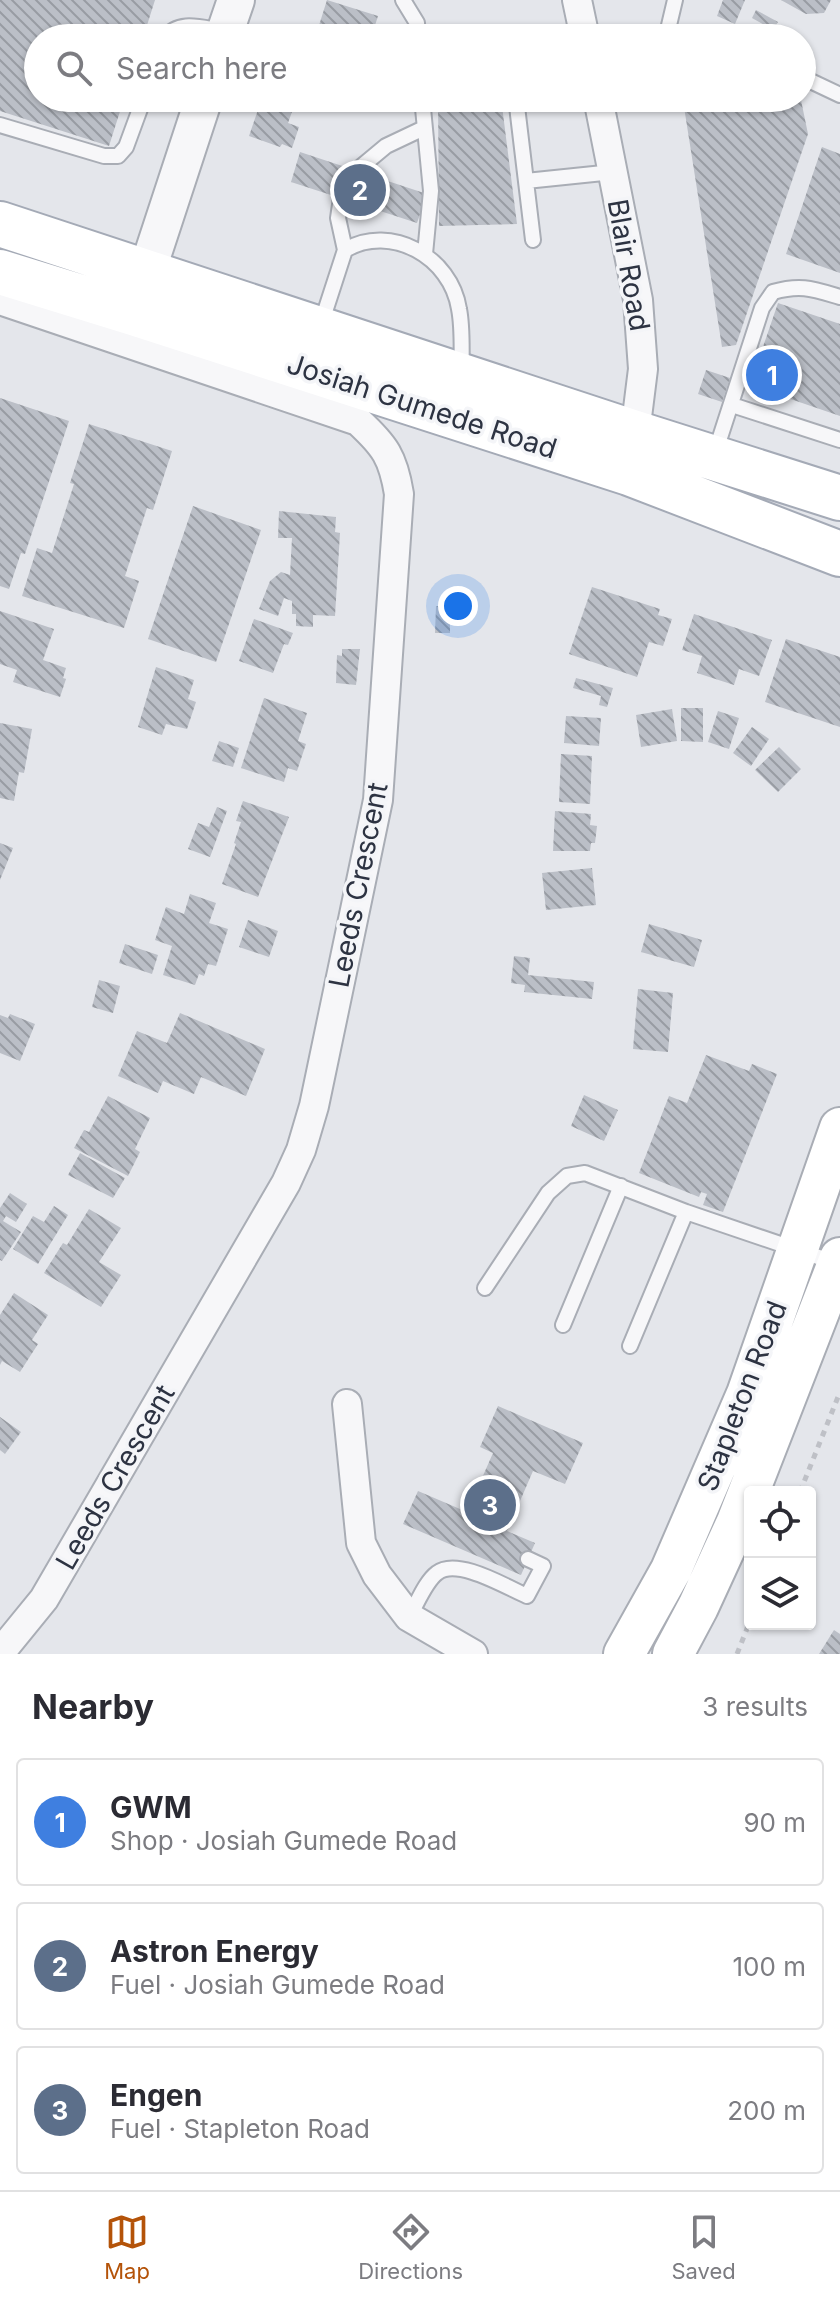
<!DOCTYPE html>
<html lang="en">
<head>
<meta charset="utf-8">
<style>
  body { margin:0; font-family:Inter,sans-serif; background:#f2f2f3; color:#2b2b33 }
  .controls { position:absolute; right:24px; bottom:24px; display:grid; overflow:hidden; border-radius:8px; box-shadow:0 2px 6px #0004 }
  .controls button { width:72px; height:72px; display:grid; place-items:center; padding:0; border:0; border-bottom:2px solid #e1e1e2; background:#fff; color:#2b2b33; font:40px sans-serif }
  .you { position:absolute; left:458px; top:606px; width:28px; height:28px; margin:-20px; border:6px solid #fff; border-radius:50%; background:#1a73e8; box-shadow:0 0 0 12px #1a73e833 }
  .badge { display:grid; place-items:center; width:52px; height:52px; border-radius:50%; background:#b45309; color:#fff; font-size:26px; font-weight:700 }
  .pin { position:absolute; translate:-50% -50%; border:4px solid #fff; box-shadow:0 2px 8px #0006 }
  .list { margin:0; padding:0; list-style:none }
  h2 { display:flex; justify-content:space-between; align-items:center; height:104px; margin:0; padding:0 32px; font-size:34px }
  h2 small { font-size:26px; font-weight:400; color:#7c7c81 }
  .list li { display:grid; grid-template-columns:52px 1fr auto; gap:24px; align-items:center; box-sizing:border-box; height:128px; margin:0 16px 16px; padding:0 16px; border:2px solid #e1e1e2; border-radius:8px }
  .list b { display:block; font-size:30px; white-space:nowrap }
  .list p { margin:0; font-size:26px; white-space:nowrap; color:#7c7c81 }
  .list em { font-size:26px; font-style:normal; color:#7c7c81 }
  .icon { flex:none; width:44px; height:44px; fill:none; stroke:currentColor; stroke-width:2; stroke-linecap:round; stroke-linejoin:round }
  .map { position:relative; flex:none; width:840px; height:1654px; overflow:hidden }
  .search { position:absolute; background:#fff; box-shadow:0 2px 6px #0004; left:24px; right:24px; top:24px; height:88px; display:flex; align-items:center; gap:20px; box-sizing:border-box; padding:0 28px; border-radius:44px; color:#7c7c81; font-size:30px }
  .sheet { height:536px; background:#fff }
  nav { display:flex; justify-content:space-around; align-items:center; box-sizing:border-box; height:112px; border-top:2px solid #e1e1e2; background:#fff; font-size:22px; color:#7c7c81 }
  nav a { display:grid; justify-items:center; gap:4px }
  nav .on { color:#b45309 }
  .map>svg:first-child { display:block }
  .building { fill:url(#building-back-hatch) }
  .lines { fill:none; stroke-linecap:round; stroke-linejoin:round }
  .service-casing { stroke:#a9adb5; stroke-width:18 }
  .minor-casing { stroke:#a9adb5; stroke-width:32 }
  .tertiary-casing { stroke:#a9adb5; stroke-width:40 }
  .secondary-casing { stroke:#a9adb5; stroke-width:44 }
  .primary-casing { stroke:#a4aab6; stroke-width:48 }
  .path { stroke:#bec0c6; stroke-width:5; stroke-dasharray:6 6; stroke-linecap:butt }
  .service { stroke:#f7f7f9; stroke-width:14 }
  .minor { stroke:#f7f7f9; stroke-width:28 }
  .tertiary { stroke:#f7f7f9; stroke-width:36 }
  .secondary { stroke:#fff; stroke-width:40 }
  .primary { stroke:#fff; stroke-width:44 }
  .labels { text-anchor:middle; stroke-width:7; stroke-linejoin:round; paint-order:stroke }
  .street-label { font-size:28px; fill:#2d3342; stroke:#f4f5f8 }
</style>
</head>
<body>
<div class="map">
<svg width="840" height="1654" viewBox="0 0 840 1654">
  <defs>
    <pattern id="building-back-hatch" width="6" height="6" patternUnits="userSpaceOnUse" patternTransform="scale(2)"><rect width="6" height="6" fill="#bbbfc7"/><path d="M-1 5l2 2M0 0l6 6M5-1l2 2" fill="none" stroke="#989ca3"/></pattern>
  </defs>
  <rect width="100%" height="100%" fill="#e4e6eb"/>
  <!-- building -->
  <path class="building" d="M0,0H155L143,38H38V98H117V101L123,102L109,146L0,111Z
    M327,0L378,16L371,38H315Z
    M723,0H745L735,24L717,16Z
    M781,0H831L824,13L806,14Z
    M756,10L778,22L773,30L752,18Z
    M262,98L293,109L288,123L299,127L292,148L282,144L280,147L249,136Z
    M438,98H501L517,224L439,226Z
    M740,98H796L801,100L808,134L736,345L722,347L684,107Z
    M822,147L840,154V273L786,254Z
    M300,152L427,194L417,223L291,182Z
    M778,303L840,324V416L750,385Z
    M706,370L730,378L722,402L698,394Z
    M0,398L69,421L25,554L21,553L9,589L0,586Z
    M89,424L172,451L153,510L147,508L125,576L139,581L124,628L22,596L37,548L52,553L74,484L70,483Z
    M193,506L261,530L216,662L148,639Z
    M279,511L336,517L335,532L340,533L335,616L313,615V627L296,626V614H292V601L284,598L278,616L259,609L270,581L281,572L290,575L292,538H278Z
    M592,587L660,609L658,615L672,619L663,646L649,642L637,677L569,654Z
    M436,606H450V633H435Z
    M0,611L54,629L43,660L66,668L63,678L66,679L60,697L13,682L17,670L0,664Z
    M694,614L772,640L759,676L739,669L734,685L697,673L702,656L682,650Z
    M254,619L293,633L288,645L284,644L273,673L239,661Z
    M786,639L840,657V727L765,702Z
    M342,649H360L356,685L336,683L337,655L342,656Z
    M156,667L194,680L188,699L196,702L187,729L166,724L162,735L138,727Z
    M576,678L613,688L607,707L599,705L601,696L573,688Z
    M264,698L307,713L298,741L306,744L297,771L288,768L284,782L241,768Z
    M681,708H703V742L681,741Z
    M672,709L677,741L641,747L636,715Z
    M718,711L739,718L729,749L708,742Z
    M566,716L601,718L599,746L564,743Z
    M0,723L32,729L24,773L19,772L14,801L0,798Z
    M752,727L769,739L751,766L733,753Z
    M219,741L239,748L233,767L212,761Z
    M779,747L801,769L778,792L755,770Z
    M561,754L592,756L590,804L559,802Z
    M243,801L289,817L258,897L222,884L236,844L234,843L241,822L236,821Z
    M217,807L227,811L210,857L188,849L198,823L209,827Z
    M555,811L591,814L590,825L597,826L595,843H591L590,851H553Z
    M0,843L13,848L0,880Z
    M592,868L596,905L546,910L542,873Z
    M190,894L216,903L209,923L228,929L216,966L208,964L204,976L199,974L195,985L163,975L172,946L155,940L166,907L184,914Z
    M248,920L278,931L269,957L239,947Z
    M649,924L702,940L694,967L641,952Z
    M125,944L158,955L152,974L119,963Z
    M514,956L530,958L528,975L594,982L592,999L524,992L525,985L511,983Z
    M99,980L120,986L113,1013L92,1007Z
    M638,989L673,993L668,1052L633,1049Z
    M180,1013L265,1049L246,1096L201,1077L194,1094L163,1081L158,1093L118,1076L137,1031L167,1043Z
    M10,1014L35,1024L20,1061L0,1053V1015L8,1018Z
    M706,1055L749,1071L752,1064L777,1074L723,1212L703,1205L707,1194L701,1192L699,1197L639,1173L669,1096L687,1103Z
    M584,1095L618,1110L604,1141L571,1126Z
    M108,1096L150,1118L135,1149L140,1152L128,1176L74,1148L84,1130L89,1132Z
    M80,1153L125,1178L113,1198L68,1175Z
    M10,1193L27,1204L16,1222L6,1216L3,1221L21,1232L2,1261L0,1260V1208Z
    M54,1206L68,1215L38,1264L13,1249L33,1216L44,1222Z
    M89,1209L121,1228L99,1262L121,1275L101,1307L44,1273L63,1243L67,1245Z
    M14,1293L48,1315L32,1340L38,1344L20,1372L2,1361L0,1365V1315Z
    M498,1406L583,1443L565,1484L533,1471L507,1531L535,1543L521,1575L403,1524L418,1491L467,1512L493,1453L480,1447Z
    M0,1417L21,1432L5,1454L0,1450Z
    M834,1630L840,1634V1654H819Z"/>
  <g class="lines">
    <!-- service casing -->
    <g class="service-casing">
      <path id="service" d="M403,0L417,23L418,38
        M165,38C179,19 202,28 223,31
        M666,38L675,0
        M802,77L840,95
        M422,98L431,191L425,254
        M516,98L533,240
        M600,107L633,98
        M0,125L104,156H118L126,147L144,98
        M356,171L386,146L424,128
        M526,181L613,172
        M341,198L338,218L345,250
        M321,324L345,250C391,223 451,257 459,309C463,329 461,351 462,371
        M732,405L840,440
        M715,453L762,308L773,292C801,284 813,289 840,297
        M485,1288L548,1193L567,1176L585,1173L686,1212L836,1263
        M563,1325L621,1186
        M630,1346L686,1212
        M409,1617C417,1604 425,1582 437,1573C457,1557 506,1587 527,1596L543,1566L528,1559"/>
    </g>
    <!-- minor casing -->
    <g class="minor-casing">
      <path id="minor" d="M577,0L585,38
        M598,98L638,300L643,369L635,433
        M0,300L358,421C385,446 393,457 399,494L378,800L314,1106L301,1150L286,1183L44,1599L0,1653
        M347,1404L361,1543L377,1575L409,1617L473,1654"/>
    </g>
    <!-- tertiary casing -->
    <g class="tertiary-casing">
      <path id="tertiary" d="M223,38L236,0
        M139,296L204,98"/>
    </g>
    <!-- secondary casing -->
    <g class="secondary-casing">
      <path id="secondary" d="M624,1654L671,1570L747,1394L840,1128
        M673,1654L698,1607L737,1522L840,1258"/>
    </g>
    <!-- primary casing -->
    <g class="primary-casing">
      <path id="primary" d="M0,224L635,433L840,498
        M0,272L133,313L629,473L840,554"/>
    </g>
    <!-- path -->
    <path class="path" d="M800,1492L840,1392
      M737,1654L750,1621"/>
    <!-- service -->
    <use href="#service" class="service"/>
    <!-- minor -->
    <use href="#minor" class="minor"/>
    <!-- tertiary -->
    <use href="#tertiary" class="tertiary"/>
    <!-- secondary -->
    <use href="#secondary" class="secondary"/>
    <!-- primary -->
    <use href="#primary" class="primary"/>
  </g>
  <g class="labels">
    <!-- street labels -->
    <g class="street-label">
      <text transform="translate(629 265) rotate(80)" y="10">Blair Road</text>
      <text transform="translate(422 406) rotate(18)" y="10">Josiah Gumede Road</text>
      <text transform="translate(358 885) rotate(-79)" y="10">Leeds Crescent</text>
      <text transform="translate(742 1396) rotate(-69)" y="10">Stapleton Road</text>
      <text transform="translate(115 1477) rotate(-60)" y="10">Leeds Crescent</text>
    </g>
  </g>
</svg>
<div class="controls">
<button><svg class="icon" aria-label="locate" viewBox="0 0 24 24"><circle cx="12" cy="12" r="6"/><path d="M12 2v4M12 18v4M2 12h4M18 12h4"/></svg></button>
<button><svg class="icon" aria-label="layers" viewBox="0 0 24 24"><path d="M12 4l9 5-9 5-9-5zM3 14l9 5 9-5"/></svg></button>
</div>
<div class="you"></div>
<div class="pin badge" style="left:772px;top:375px;background:#3f7fe0">1</div>
<div class="pin badge" style="left:360px;top:190px;background:#5c6f8a">2</div>
<div class="pin badge" style="left:490px;top:1505px;background:#5c6f8a">3</div>
<div class="search"><svg class="icon" aria-label="search" viewBox="0 0 24 24"><circle cx="10" cy="10" r="6"/><path d="M15 15l6 6"/></svg>Search here</div>
</div>
<section class="sheet">
<h2>Nearby<small>3 results</small></h2>
<ul class="list">
<li><span class="badge" style="background:#3f7fe0">1</span><div><b>GWM</b><p>Shop · Josiah Gumede Road</p></div><em>90 m</em></li>
<li><span class="badge" style="background:#5c6f8a">2</span><div><b>Astron Energy</b><p>Fuel · Josiah Gumede Road</p></div><em>100 m</em></li>
<li><span class="badge" style="background:#5c6f8a">3</span><div><b>Engen</b><p>Fuel · Stapleton Road</p></div><em>200 m</em></li>
</ul>
</section>
<nav>
<a class="on"><svg class="icon" aria-label="map" viewBox="0 0 24 24"><path d="M3 6l6-2 6 2 6-2v14l-6 2-6-2-6 2zM9 4v14M15 6v14"/></svg>Map</a>
<a><svg class="icon" aria-label="directions" viewBox="0 0 24 24"><path d="M12 3l9 9-9 9-9-9zM9 14v-3h6M13 9l2 2-2 2"/></svg>Directions</a>
<a><svg class="icon" aria-label="saved" viewBox="0 0 24 24"><path d="M7 4h10v16l-5-4-5 4z"/></svg>Saved</a>
</nav>
</body>
</html>
